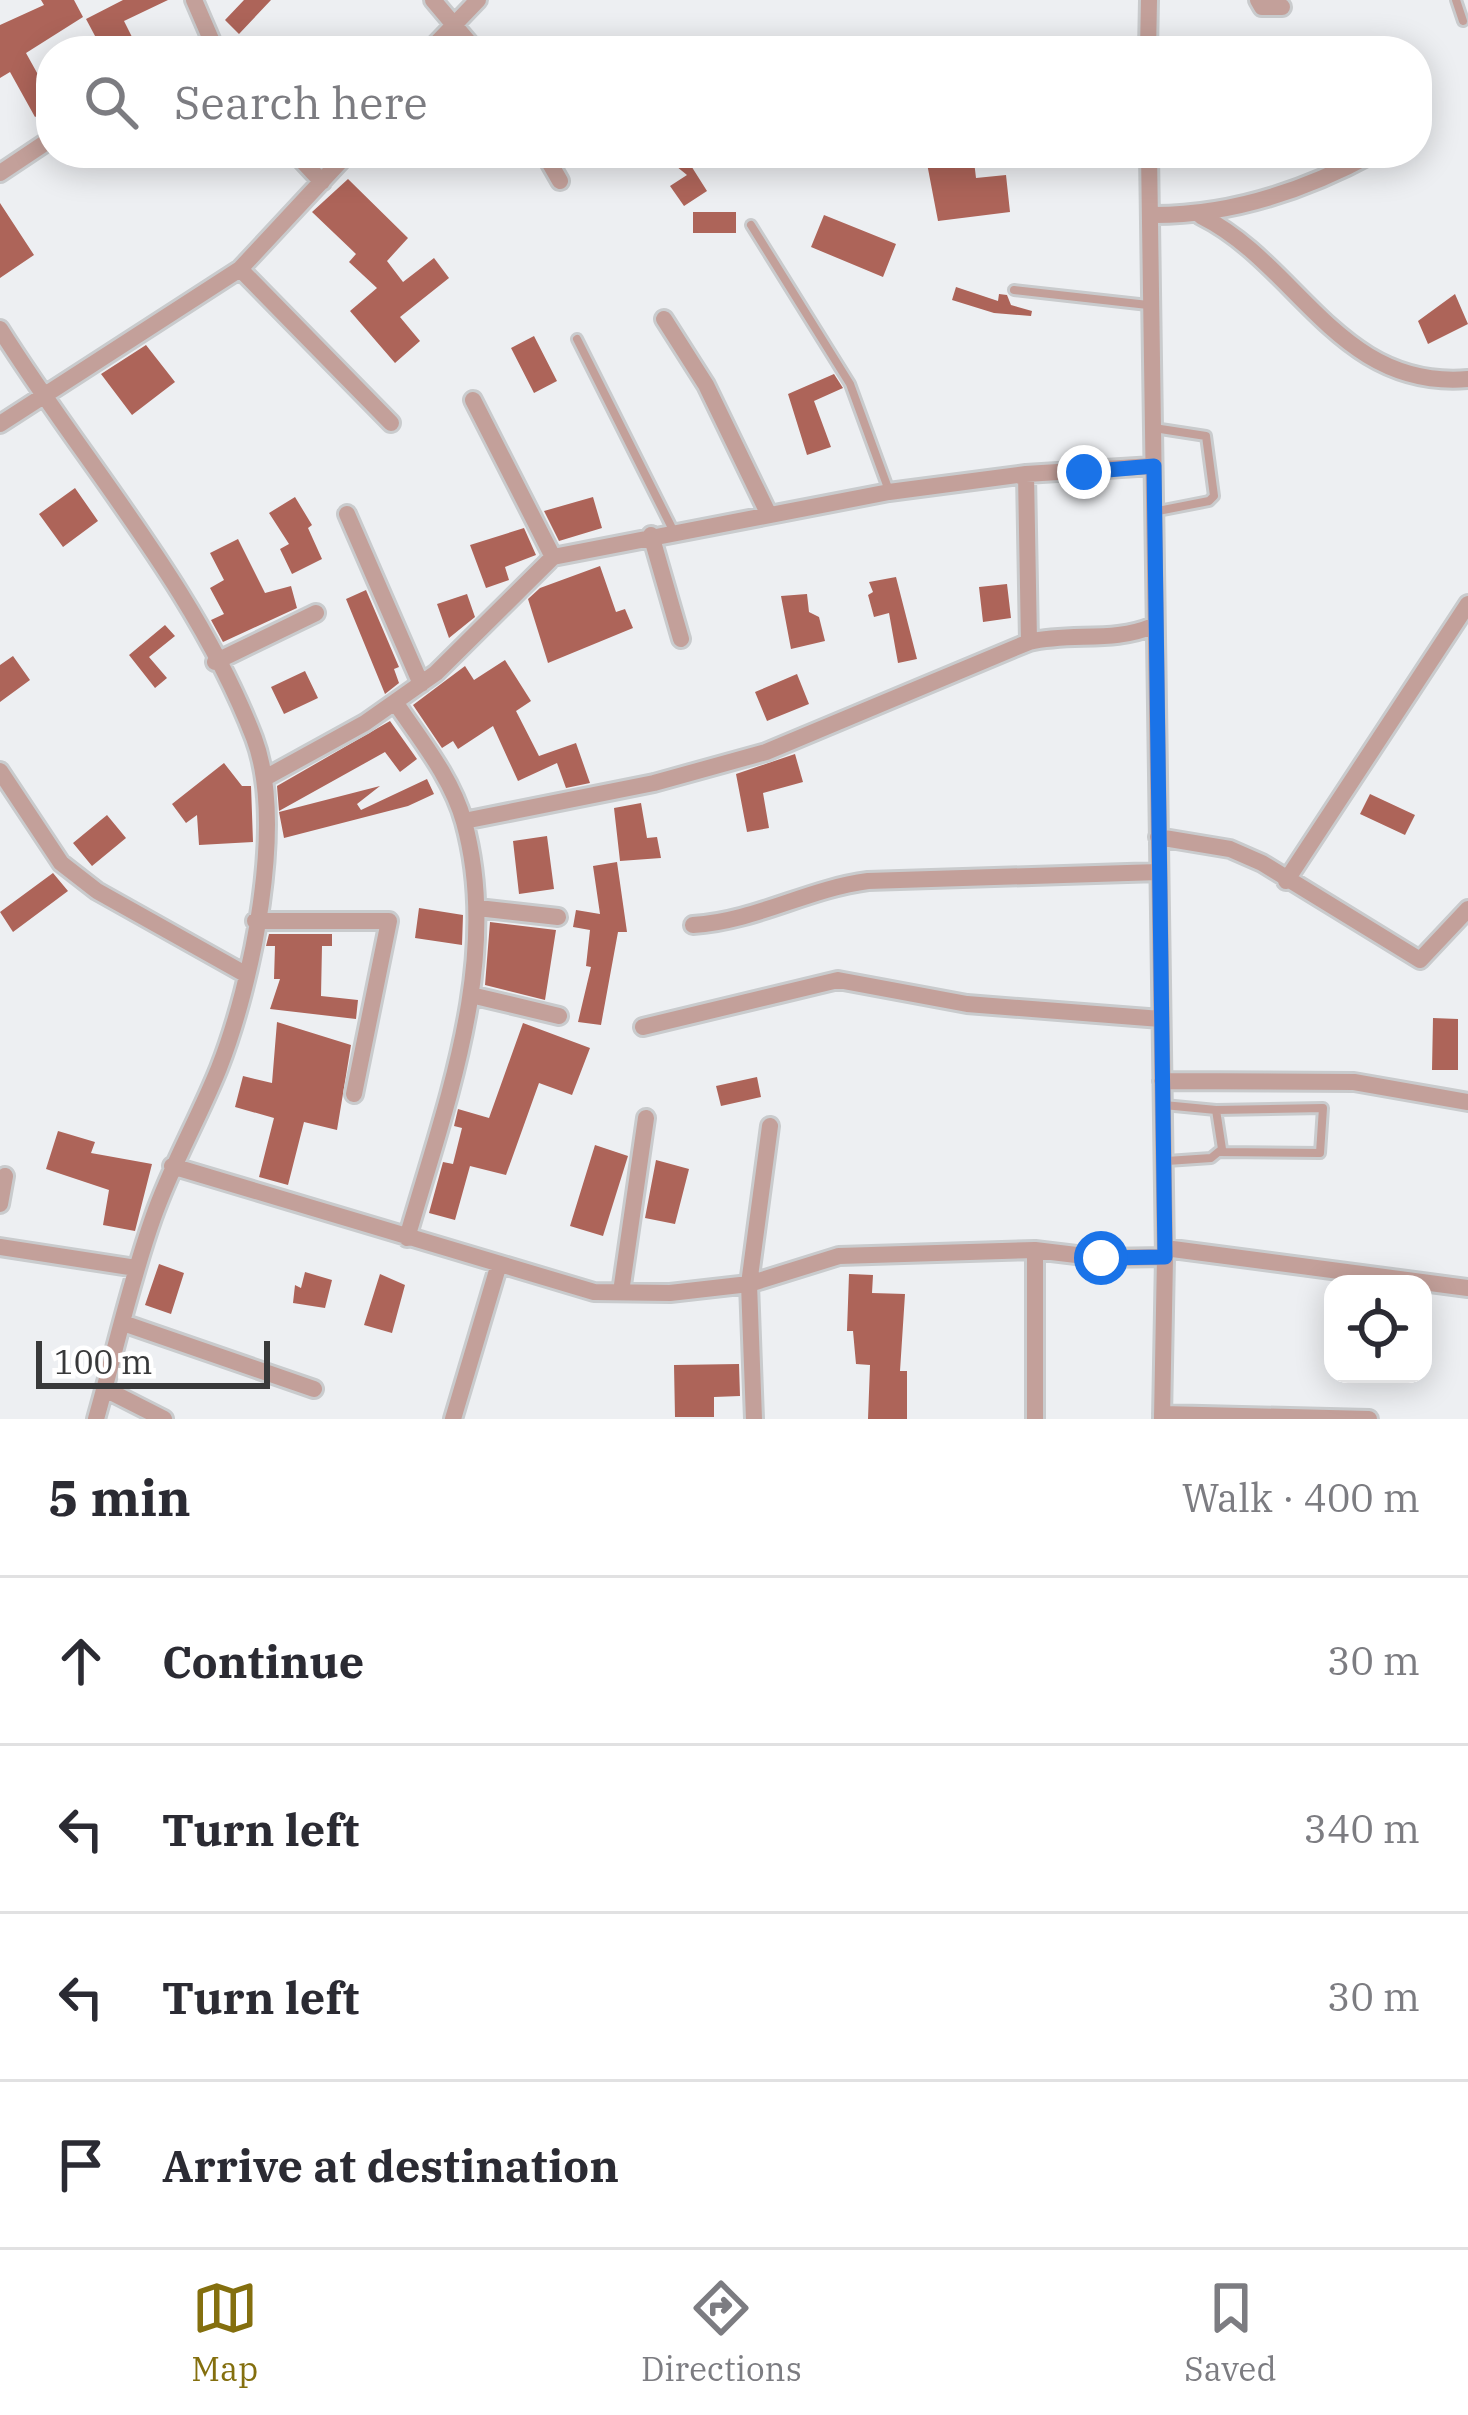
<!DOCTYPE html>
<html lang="en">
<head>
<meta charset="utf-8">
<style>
  body { margin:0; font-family:"IBM Plex Serif",serif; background:#f7f7f7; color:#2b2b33 }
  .controls { position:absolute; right:36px; bottom:36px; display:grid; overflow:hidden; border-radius:24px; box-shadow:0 6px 30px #0003 }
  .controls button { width:108px; height:108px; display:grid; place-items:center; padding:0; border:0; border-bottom:3px solid #e1e1e2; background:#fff; color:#2b2b33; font:60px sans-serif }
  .scale { position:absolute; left:36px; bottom:30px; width:234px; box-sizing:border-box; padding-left:12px; border:6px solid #38393a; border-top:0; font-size:33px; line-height:42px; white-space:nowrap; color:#38393a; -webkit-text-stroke:9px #fff; paint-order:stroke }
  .stop { position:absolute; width:36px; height:36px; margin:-27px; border:9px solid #1a73e8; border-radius:50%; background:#fff }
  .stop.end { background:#1a73e8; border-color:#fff; box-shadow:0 3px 12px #0008 }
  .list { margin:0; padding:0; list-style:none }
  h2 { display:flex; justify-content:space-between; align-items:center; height:156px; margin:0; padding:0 48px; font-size:51px }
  h2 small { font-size:39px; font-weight:400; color:#7c7c81 }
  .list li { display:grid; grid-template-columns:78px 1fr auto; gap:36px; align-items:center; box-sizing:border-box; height:168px; padding:0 48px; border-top:3px solid #e1e1e2 }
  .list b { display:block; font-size:45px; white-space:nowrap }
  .list em { font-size:39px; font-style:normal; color:#7c7c81 }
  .icon { flex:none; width:66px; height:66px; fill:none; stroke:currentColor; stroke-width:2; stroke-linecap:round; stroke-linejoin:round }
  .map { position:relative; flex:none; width:1468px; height:1419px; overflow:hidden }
  .search { position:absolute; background:#fff; box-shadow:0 6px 30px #0003; left:36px; right:36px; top:36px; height:132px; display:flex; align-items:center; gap:30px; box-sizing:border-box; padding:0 42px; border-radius:48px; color:#7c7c81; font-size:45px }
  .sheet { height:828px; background:#fff }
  nav { display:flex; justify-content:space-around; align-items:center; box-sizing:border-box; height:168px; border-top:3px solid #e1e1e2; background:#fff; font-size:33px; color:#7c7c81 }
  nav a { display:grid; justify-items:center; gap:6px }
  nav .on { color:#846f0e }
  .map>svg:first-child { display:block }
  .building { fill:#ad6459 }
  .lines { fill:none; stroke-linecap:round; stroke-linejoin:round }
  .lane-casing { stroke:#c9cbcd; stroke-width:14 }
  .street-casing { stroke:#c9cbcd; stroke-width:22 }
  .lane { stroke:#c3a09a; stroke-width:8 }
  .street { stroke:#c3a09a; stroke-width:16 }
  .route { stroke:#1a73e8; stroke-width:15 }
</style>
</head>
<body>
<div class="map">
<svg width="1468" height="1419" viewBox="0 0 1468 1419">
  <rect width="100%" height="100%" fill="#edeff2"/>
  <!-- building -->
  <path class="building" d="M41,0H74L83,17L26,53L51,98V108L35,117L10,72L0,78V25L44,5Z
    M123,0H168L124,21L134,41L128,44L132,51H103L86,19Z
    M244,0H271L239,34L225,20Z
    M660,153H683L707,191L684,206L670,186L687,175Z
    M925,153H973L976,178L1006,175L1010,212L938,221Z
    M348,179L408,238L387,261L403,282L434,258L449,278L400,317L420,341L395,363L350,311L377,288L349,262L356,254L312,212Z
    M0,203L34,255L0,278Z
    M693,212H736V233H693Z
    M824,215L896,244L883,277L811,247Z
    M956,287L998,301L999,294L1007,295L1011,305L1032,311L1031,316L994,313L952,300Z
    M1455,294L1468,324L1428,344L1418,321Z
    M534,336L557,381L534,393L511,348Z
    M146,345L175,382L132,415L101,374Z
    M834,374L843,388L814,401L831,447L807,455L788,394Z
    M75,488L98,521L63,547L39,514Z
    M295,497L312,525L308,528L322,559L292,574L280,549L289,544L269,513Z
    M593,497L602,528L559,541L544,511Z
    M524,528L536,555L505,567L509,580L486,588L470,545Z
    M238,539L265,593L291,586L297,608L223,642L211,620L224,614L210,588L224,580L210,553Z
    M600,566L616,612L625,609L633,628L548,663L528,599L540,588Z
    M896,577L917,659L898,663L889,613L874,617L868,595L873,592L869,582Z
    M1007,584L1011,618L983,622L979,587Z
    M366,590L399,667L394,669L399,683L385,694L346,599Z
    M467,594L475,617L449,638L437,604Z
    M807,594L809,612L819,617L825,641L791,649L781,596Z
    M165,625L175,636L149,657L167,678L155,688L129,655Z
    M13,656L30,680L0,702V665Z
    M505,660L531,701L516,711L539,756L576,743L590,783L566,788L557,763L518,781L493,726L458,749L453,741L442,748L413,705L465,666L474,680Z
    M305,671L318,698L284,714L271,687Z
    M797,674L809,704L767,721L755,692Z
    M390,721L417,759L400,772L385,752L279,811L277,786Z
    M795,754L803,782L763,793L769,828L747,832L736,774Z
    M224,763L242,786H251L253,842L199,845L197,815L186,823L172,804Z
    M427,779L434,794L408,806L284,838L279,812L380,786L357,804L361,810Z
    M1370,794L1415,815L1405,835L1360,814Z
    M641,803L647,838L657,837L661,858L620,861L614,808Z
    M107,815L126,838L92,866L73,843Z
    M547,836L554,889L519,894L513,841Z
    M617,862L627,932H618L601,1025L578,1022L591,967L586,966L590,930L573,927L576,910L600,914L593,866Z
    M53,873L68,891L13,932L0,912Z
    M419,908L463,915L462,945L415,938Z
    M490,922L556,930L545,1000L485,985Z
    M269,934H332V946H322L321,996L358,1000L356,1019L270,1009L280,979H274L275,946H266Z
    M1433,1018L1458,1019V1070H1432Z
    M277,1022L351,1045L337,1130L304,1122L288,1185L259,1177L274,1118L235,1107L243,1076L272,1083Z
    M523,1023L590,1048L572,1095L539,1083L506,1175L470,1166L455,1220L429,1213L443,1162L453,1164L462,1128L454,1126L458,1109L489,1118Z
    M757,1077L761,1097L721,1106L716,1086Z
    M58,1131L95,1142L91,1153L152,1164L135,1231L103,1225L109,1190L46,1169Z
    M595,1145L628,1156L603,1236L570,1226Z
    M656,1160L689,1169L675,1224L645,1218Z
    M159,1264L184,1273L171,1314L145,1305Z
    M305,1272L332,1280L325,1308L293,1303L295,1285L301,1288Z
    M380,1274L405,1285L392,1333L364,1325Z
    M849,1274L873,1275L872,1293L905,1294L900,1371H907V1419H868L870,1365L856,1364L853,1331H847Z
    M739,1364L740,1396L714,1397V1417H675L674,1365Z"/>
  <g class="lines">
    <!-- lane casing -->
    <g class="lane-casing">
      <path id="lane" d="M1456,0L1463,21
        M751,225L850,384L888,488
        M1014,290L1148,305
        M577,339L673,530
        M1153,512L1209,501L1214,496L1206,436L1154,428
        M1164,1105L1216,1110L1222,1149L1211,1158L1167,1161
        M1216,1110L1323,1108L1320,1153L1220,1152"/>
    </g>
    <!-- street casing -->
    <g class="street-casing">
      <path id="street" d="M194,0L216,51
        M433,0L476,51
        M1258,0L1262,7H1282
        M429,51L478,0
        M1148,51L1149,0
        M295,153L322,182
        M544,153L560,181
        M1149,153L1165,1257L1162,1419
        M0,173L51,139
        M1150,215C1228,216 1306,190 1374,153
        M1201,216C1298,264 1339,390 1468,379
        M240,269L391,423
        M664,319L706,385L768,513
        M0,329C84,463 196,587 254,738C286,823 252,984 219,1068C199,1118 171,1166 153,1218C130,1283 115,1352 96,1419
        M473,400L553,557
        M0,424L240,269L348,153
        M1026,474L1029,642
        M347,514L421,684
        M651,535L681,639
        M215,662L316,613
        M395,702C420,739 452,778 464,822C502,959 445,1106 407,1238
        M0,771L61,863L97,891L245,974
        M265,778L365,723L436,673L553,557L889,492L1026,474L1153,466
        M464,821L654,783L766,752L1029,642C1072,632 1113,643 1153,626
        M1158,837L1230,849L1262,863L1420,960L1468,909
        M1286,881L1468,604
        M478,908L558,917
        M255,921H389L354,1094
        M693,925C756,921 807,889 868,881L1159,872
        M471,995L559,1016
        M643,1027L838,980L967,1004L1161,1019
        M1162,1081L1354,1082L1468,1102
        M172,1166L594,1292L670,1293L749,1284L839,1256L1035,1250L1101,1258L1165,1257
        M0,1204L5,1176
        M0,1247L136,1268
        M1165,1248L1468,1288
        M621,1292L646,1118
        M123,1323L314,1389
        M105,1389L164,1419
        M1162,1414L1369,1419
        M453,1419L499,1264
        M754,1419L749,1284L770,1126
        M1035,1419V1250"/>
    </g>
    <!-- lane -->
    <use href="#lane" class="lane"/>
    <!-- street -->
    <use href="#street" class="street"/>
  </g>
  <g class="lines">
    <!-- route -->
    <path class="route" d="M1084,472L1154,466L1165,1257L1101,1258"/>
  </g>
</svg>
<div class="controls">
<button><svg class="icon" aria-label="locate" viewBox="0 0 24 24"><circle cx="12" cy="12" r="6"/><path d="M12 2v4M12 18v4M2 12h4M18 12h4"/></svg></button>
</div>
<div class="scale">100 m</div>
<div class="stop" style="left:1101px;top:1258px"></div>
<div class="stop end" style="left:1084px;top:472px"></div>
<div class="search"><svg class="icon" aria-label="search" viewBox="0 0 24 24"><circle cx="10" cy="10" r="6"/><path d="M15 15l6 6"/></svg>Search here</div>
</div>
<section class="sheet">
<h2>5 min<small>Walk · 400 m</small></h2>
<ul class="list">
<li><svg class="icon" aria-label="ahead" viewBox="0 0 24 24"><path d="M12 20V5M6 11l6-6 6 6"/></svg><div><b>Continue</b></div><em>30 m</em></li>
<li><svg class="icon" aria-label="left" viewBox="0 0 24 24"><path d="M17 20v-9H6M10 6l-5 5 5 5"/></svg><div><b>Turn left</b></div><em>340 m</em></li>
<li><svg class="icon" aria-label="left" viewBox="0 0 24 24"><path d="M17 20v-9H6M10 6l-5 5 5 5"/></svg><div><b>Turn left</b></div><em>30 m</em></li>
<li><svg class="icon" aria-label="arrive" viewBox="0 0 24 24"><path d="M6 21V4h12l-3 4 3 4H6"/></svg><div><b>Arrive at destination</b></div></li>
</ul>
</section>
<nav>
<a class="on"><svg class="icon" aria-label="map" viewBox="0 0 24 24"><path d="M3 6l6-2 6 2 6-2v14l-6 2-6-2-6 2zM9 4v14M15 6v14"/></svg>Map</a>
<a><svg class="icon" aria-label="directions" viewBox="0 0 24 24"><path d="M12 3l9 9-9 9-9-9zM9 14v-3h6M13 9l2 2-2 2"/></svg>Directions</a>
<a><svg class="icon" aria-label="saved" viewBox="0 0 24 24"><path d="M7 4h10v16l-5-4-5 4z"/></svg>Saved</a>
</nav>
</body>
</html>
